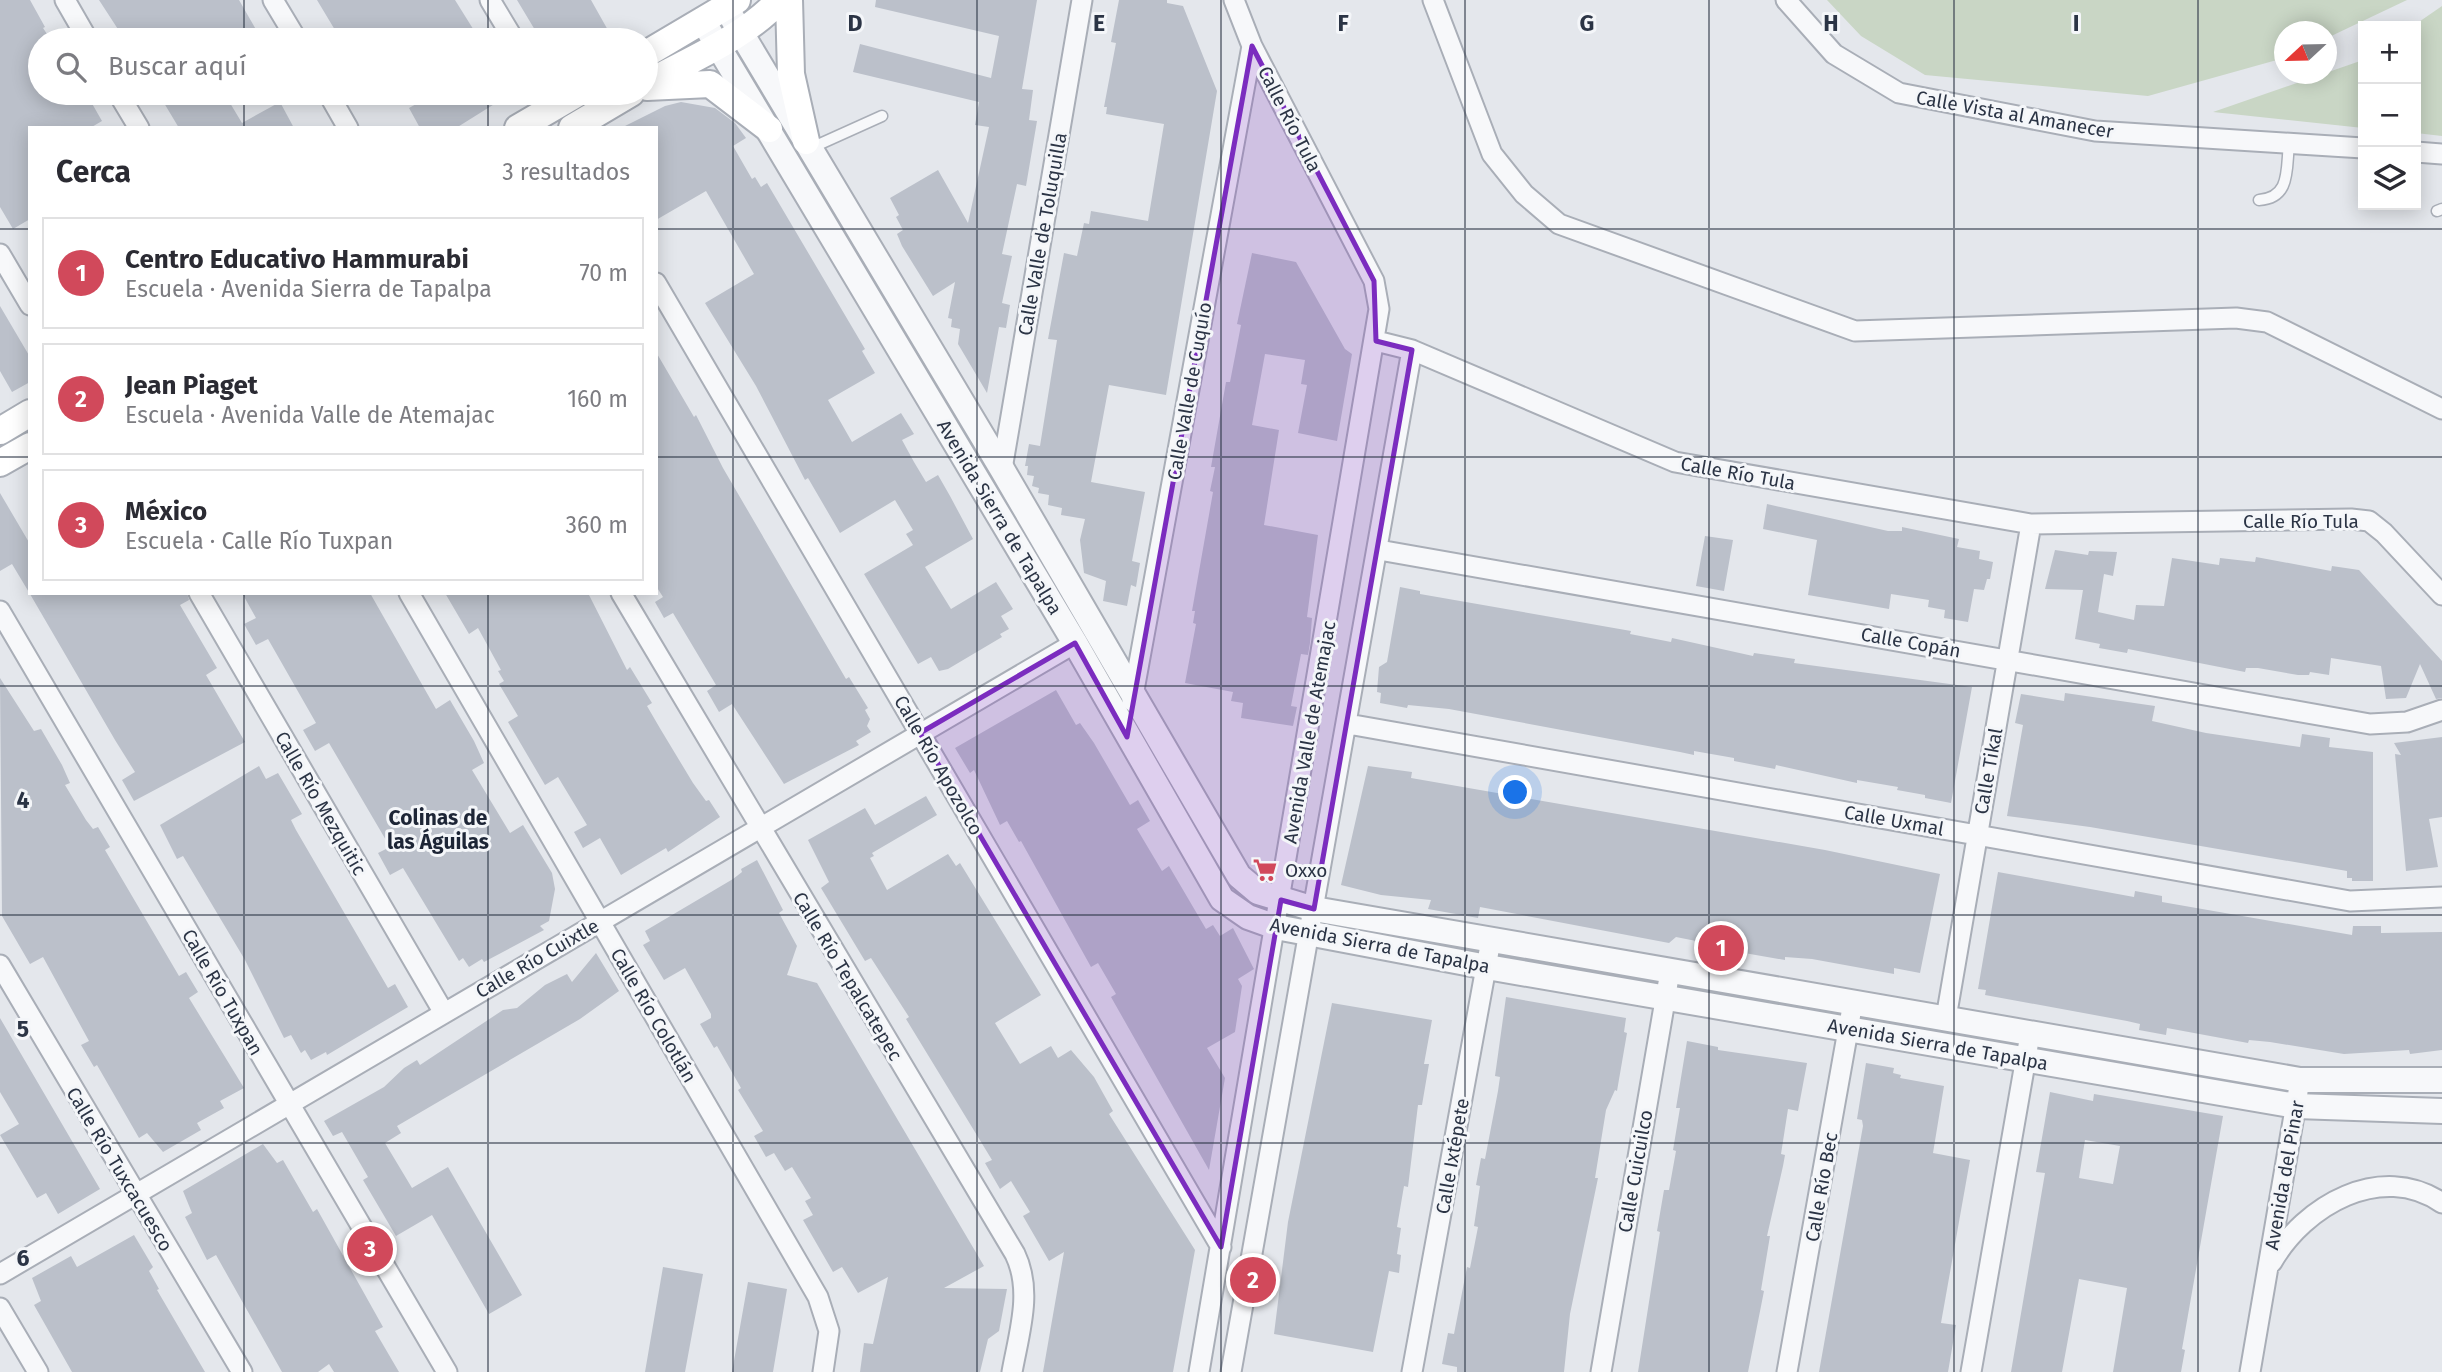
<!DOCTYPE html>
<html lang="es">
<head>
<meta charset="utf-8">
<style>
  body { margin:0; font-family:"Fira Sans",sans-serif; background:#f7f7f7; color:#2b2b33 }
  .controls { position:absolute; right:21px; top:21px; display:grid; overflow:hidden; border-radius:0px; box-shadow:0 4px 18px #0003 }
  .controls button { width:63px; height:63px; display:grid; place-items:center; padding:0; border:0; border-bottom:2px solid #e1e1e2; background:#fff; color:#2b2b33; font:35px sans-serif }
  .compass { position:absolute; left:2274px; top:21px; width:63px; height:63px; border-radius:50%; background:#fff; box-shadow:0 4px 18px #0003; rotate:248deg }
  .you { position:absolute; left:1516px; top:793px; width:24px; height:24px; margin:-18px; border:5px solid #fff; border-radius:50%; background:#1a73e8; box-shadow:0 0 0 10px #1a73e833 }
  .badge { display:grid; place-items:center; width:46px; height:46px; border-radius:50%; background:#d1495b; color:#fff; font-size:23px; font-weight:700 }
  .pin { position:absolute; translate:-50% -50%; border:4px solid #fff; box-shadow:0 2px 7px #0006 }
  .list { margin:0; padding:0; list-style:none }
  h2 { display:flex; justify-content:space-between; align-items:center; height:91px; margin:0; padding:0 28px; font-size:30px }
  h2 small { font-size:23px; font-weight:400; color:#7c7c81 }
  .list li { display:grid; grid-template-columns:46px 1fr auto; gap:21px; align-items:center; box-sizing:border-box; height:112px; margin:0 14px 14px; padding:0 14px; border:2px solid #e1e1e2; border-radius:0px }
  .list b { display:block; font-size:26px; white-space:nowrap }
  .list p { margin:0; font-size:23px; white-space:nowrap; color:#7c7c81 }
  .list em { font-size:23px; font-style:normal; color:#7c7c81 }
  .icon { flex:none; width:38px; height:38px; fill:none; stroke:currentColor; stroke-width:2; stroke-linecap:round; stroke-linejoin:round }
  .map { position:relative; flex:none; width:2442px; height:1372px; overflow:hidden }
  .search { position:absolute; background:#fff; box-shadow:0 4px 18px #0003; left:28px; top:28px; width:630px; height:77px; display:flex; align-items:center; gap:18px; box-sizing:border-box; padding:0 24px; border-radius:38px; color:#7c7c81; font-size:26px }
  .panel { position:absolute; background:#fff; box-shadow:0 4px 18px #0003; left:28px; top:126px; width:630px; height:469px; border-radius:0px }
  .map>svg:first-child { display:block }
  .green { fill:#c9d6c5 }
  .building { fill:#bbc0ca; fill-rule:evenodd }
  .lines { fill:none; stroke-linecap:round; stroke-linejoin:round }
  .service-casing { stroke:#a9aeb7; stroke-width:13 }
  .minor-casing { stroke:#a9aeb7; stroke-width:23 }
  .tertiary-casing { stroke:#a9aeb7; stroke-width:28 }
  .secondary-casing { stroke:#a9aeb7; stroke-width:30 }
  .service { stroke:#f7f8fa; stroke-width:10 }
  .minor { stroke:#f7f8fa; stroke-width:19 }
  .tertiary { stroke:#f7f8fa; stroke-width:24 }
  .secondary { stroke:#fff; stroke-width:26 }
  .marked { fill:#7b2cbf; fill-opacity:0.2; stroke:#7b2cbf; stroke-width:5; stroke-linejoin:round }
  .grid { fill:none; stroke:#2b3445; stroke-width:2; stroke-opacity:0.55 }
  .labels { text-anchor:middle; stroke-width:6; stroke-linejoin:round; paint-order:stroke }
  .street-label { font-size:19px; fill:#2b3445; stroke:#f4f6f9 }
  .poi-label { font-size:19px; fill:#2b3445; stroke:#f4f6f9; text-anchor:start }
  .neighbourhood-label { font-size:21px; font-weight:bold; fill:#1d2536; stroke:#f4f6f9 }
  .grid-label { font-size:23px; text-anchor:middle; font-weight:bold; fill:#2b3445; stroke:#f4f6f9; stroke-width:6; stroke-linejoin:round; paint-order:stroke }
</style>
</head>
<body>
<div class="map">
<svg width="2442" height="1372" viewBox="0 0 2442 1372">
  <rect width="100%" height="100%" fill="#e4e7ec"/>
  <!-- green -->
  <path class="green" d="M1827,0H2407L2327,38L2326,32H2284V58L2148,96L1925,75L1861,36Z
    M2442,6V136L2416,133V26H2413Z
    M2363,60V128L2213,112Z"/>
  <!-- building -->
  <path class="building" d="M0,0H30L45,27L43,28L51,40H40V93H86L102,121L90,128H30V219L13,229L0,207Z
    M99,0H239L262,40H125Z
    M317,0H455L480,40H341Z
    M517,0H591L609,32L595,40H541Z
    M876,0H1037L1022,89L1033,90L1029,120L1037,121L1026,186L1017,184L1002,254L1012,256L1002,303L1010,305L1006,328L999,327L987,393L958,344L960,329L951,327L952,319L948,318L955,282L933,296L902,246L897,234L903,230L896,217L899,215L890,198L938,170L968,223L989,127L975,125L979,102L853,72L860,44L991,78L999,36L875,7Z
    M1119,0H1167V3L1183,6L1217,91L1166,395L1109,385L1091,482L1145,492L1132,561L1140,563L1136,587L1131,585L1127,606L1103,601L1106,581L1084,573L1080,540L1085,519L1061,515L1062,508L1048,505L1049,495L1038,493L1039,488L1032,486L1034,476L1027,475L1028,466H1025L1029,444L1040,446L1057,340L1048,339L1064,253L1077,256L1084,223L1089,224L1091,211L1148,221L1164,124L1106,114L1107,107H1104L1116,43L1111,42Z
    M158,93H224L242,123L280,102L294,128H179Z
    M436,93H512L456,128H420L409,108Z
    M681,102L715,108L735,123L746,138L733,146L752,179L755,177L761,187L767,183L865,349L862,351L875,373L828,400L852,442L901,413L914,434L902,440L914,462L926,482L938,475L950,496L973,539L925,567L951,609L996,582L1013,609L1001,616L1009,629L1000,634L1002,637L948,669L939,671L931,657L918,664L864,574L913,545L906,534L913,530L895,500L840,533L808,478L805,480L756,386L705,303L754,274L706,191L656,220V128H621L665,106Z
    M1252,253L1296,262L1345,349L1352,354L1337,441L1298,433L1307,385L1301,384L1305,360L1265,354L1252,425L1279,430L1264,525L1318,535L1307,617L1312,618L1310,643L1308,655L1301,654L1291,706L1297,707L1293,726L1241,718L1243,703L1231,701L1233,692L1185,683L1196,624L1193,623L1195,611H1192L1213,492L1210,491L1215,467H1211L1226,382H1230L1241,325L1237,324Z
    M0,306L30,357V382L12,392L0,371Z
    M656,352L694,417L696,415L723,468L846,679L849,677L868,708L865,710L870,719L867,726L871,732L856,741L859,745L784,784L732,704L719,712L707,691L716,685L673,613L664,618L655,602L663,597L656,586Z
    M0,493L30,544V593H187L189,600L180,605L217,668L206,675L245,742L134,801L122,780L135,772L115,740L30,594L12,564L0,571Z
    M1767,504L1888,531H1902V527L1959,539L1957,547L1980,551L1979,559L1993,562L1990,579H1987L1984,590L1974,589L1968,622L1944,618L1945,610L1928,607L1929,600L1891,594L1889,609L1808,595L1817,540L1763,529Z
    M1705,536L1733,540L1724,591L1696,586Z
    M2055,550L2088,555L2089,551L2117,552L2113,576L2104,574L2098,612L2134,620L2136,605L2164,606L2172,558L2219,565L2220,558L2255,562L2256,557L2331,571L2332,566L2359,570L2442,661V698L2436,699L2420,664L2406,698L2386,699L2381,666L2331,658L2329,675L2310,672L2309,675H2298L2258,668H2246L2245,672L2128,649L2127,653L2099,648L2100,644L2075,639L2083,590L2045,589Z
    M1400,587L1420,591V594L1631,631L1630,634L1671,642L1672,638L1753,656L1754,653L1795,659L1794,663L1972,687L1951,803L1925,798V795L1897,790L1898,787L1857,780V783L1776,765L1775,769L1734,761V758L1694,751V755L1680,752L1449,709L1408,705L1407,708L1380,703L1381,693L1377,692L1379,667L1387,662Z
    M242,593H370L436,709L450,700L474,741L484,763L472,770L510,833L523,825L552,873L555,889L549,921L540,926L544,930L484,962L482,959L469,967L463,958L459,961L403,868L390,875L378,853L390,847L329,743L315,751L303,730L316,723L268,639L256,645L244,624L256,618Z
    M445,593H588L627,670L630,667L652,703L647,706L661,730L693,783L706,801L709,800L720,817L668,852L666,848L621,875L600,838L583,848L574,832L587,825L558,777L545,785L508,722L518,716L499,684L504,681L498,671L501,670L478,628L469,634Z
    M0,678L34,731L41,729L62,765L70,783L65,785L86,820L93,829L98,827L110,847L105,850L179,976L186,972L198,992L189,998L244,1088L220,1101L224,1108L197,1123L201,1130L163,1152L147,1133L139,1138L97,1065L94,1067L81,1045L89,1041L43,957L30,964L2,916Z
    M1056,690L1076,725L1080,723L1094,743L1130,805L1138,800L1150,821L1137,829L1162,871L1169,866L1206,929L1213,925L1220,936L1233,928L1254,969L1238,979L1242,986L1235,1032L1207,1048L1225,1078L1209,1170L1111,997L1116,994L1098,963L1091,967L1021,841L1019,842L1007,821L1000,825L974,770L970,773L955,748Z
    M2065,693L2155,706L2152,721L2206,733L2300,747L2302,734L2330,738L2329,747L2373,752V881H2352V878H2347V871L2090,827L2007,816L2023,725L2015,723L2021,694L2064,701Z
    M2442,737V817L2429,819L2438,867L2406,871L2395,754L2401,755L2394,743Z
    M259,766L266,779L278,773L302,814L291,820L296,830L388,988L395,984L408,1007L327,1055L326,1052L311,1060L305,1050L301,1053L291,1035L284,1038L245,960L183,856L177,859L160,825Z
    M1368,766L1412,772L1411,778L1825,850L1940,874L1920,973L1894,968V974L1812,959L1785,957V960L1716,948V945L1676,937L1669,943L1480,907L1478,918L1428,909L1431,900L1381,895L1341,885Z
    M926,796L937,815L872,853L874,856L870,858L887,890L948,854L956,866L960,863L1041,995L995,1023L1020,1064L1051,1046L1058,1058L1071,1050L1094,1077L1113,1111L1109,1114L1195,1250L1173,1372H1043L1064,1252L1049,1261L1023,1216L1030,1212L1011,1181L1000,1189L985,1163L992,1160L906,1019L909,1017L871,958L865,961L821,888L829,882L808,840L865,808L875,825Z
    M757,860L783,910L779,913L797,946L787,975L817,983L984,1266L944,1288L1007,1289L999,1331L988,1339L980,1372H860L864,1343L873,1344L888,1277L858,1293L842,1267L833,1272L803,1220L813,1215L805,1201L811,1198L792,1167L785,1171L774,1153L766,1157L754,1136L763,1131L738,1090L741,1088L717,1046L714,1048L700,1024L711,1018V1014L685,968L664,980L643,945L650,941L645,931L733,879L742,872L741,869Z
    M1998,872L2134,897L2135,891L2162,896V902L2352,935L2353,926H2381V933L2442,932V1050L2410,1054L2409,1050L2344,1054L2270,1042L2249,1040L2248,1043L2167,1028L2166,1035L2139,1030L2140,1024L2127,1021L1985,995L1986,990L1978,989Z
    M596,953L619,991L580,1019L397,1126L401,1133L385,1143L412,1188L448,1167L522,1295L489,1314L432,1215L396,1236L363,1180L368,1177L342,1132L333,1136L324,1121L384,1087L404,1068L417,1060L420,1065L503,1010L517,1008L545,985L567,974L572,982Z
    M1506,997L1626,1018L1624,1032L1627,1033L1617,1091L1615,1090L1606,1110L1595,1178H1598L1570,1314L1564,1372H1457V1367L1442,1364L1448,1333L1454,1334L1467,1267L1470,1268L1478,1227L1474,1226L1480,1186L1476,1185L1481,1158L1485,1159L1498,1091L1500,1077L1495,1076Z
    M1332,1003L1432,1020L1424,1064H1429L1422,1105H1418L1408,1187L1404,1186L1397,1227L1401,1228L1397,1254L1401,1255L1399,1273L1389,1271L1373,1352L1274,1334L1288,1222Z
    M0,1018L100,1189L58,1214L46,1193L37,1198L0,1135L19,1124L0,1092Z
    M1687,1041L1718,1047V1050L1807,1063L1798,1111L1788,1109L1781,1154L1785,1155L1783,1166L1767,1236H1770L1761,1290L1764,1291L1748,1372H1638L1660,1232L1657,1231L1664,1190H1669L1676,1151L1673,1150L1680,1108H1676Z
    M1866,1063L1894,1068L1893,1073L1901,1075L1900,1078L1944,1086L1933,1153L1970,1160L1941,1323L1956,1325L1948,1372H1819L1863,1126L1862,1120L1857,1119Z
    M2050,1092L2093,1101L2094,1094L2223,1116L2182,1349L2185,1350L2181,1372H2113L2127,1288L2079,1279L2062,1372H2011L2045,1173L2036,1172ZM2085,1140L2120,1146L2113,1184L2079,1178Z
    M263,1144L277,1163L283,1160L313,1212L317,1209L383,1327L375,1331L399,1372H334L329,1364L318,1372H282L216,1255L207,1260L185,1217L192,1213L183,1191Z
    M134,1235L153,1267L149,1271L159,1289L157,1290L205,1372H72L34,1305L41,1301L32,1278L71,1256L77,1267Z
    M663,1267L703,1274L685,1372H645Z
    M748,1282L787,1289L773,1372H732Z"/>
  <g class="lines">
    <!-- service casing -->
    <g class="service-casing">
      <path id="service" d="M811,148L882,116
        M2259,200C2291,198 2286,169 2289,144
        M2437,211L2442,209"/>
    </g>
    <!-- minor casing -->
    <g class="minor-casing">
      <path id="minor" d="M65,0L88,40
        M273,0L297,40
        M490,0L514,40
        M1433,0L1492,154L1524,194L1559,224L1855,331L2236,318L2267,322L2442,409
        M1786,0L1834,54L1899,93L2095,131L2363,148
        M118,93L139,128
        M328,93L348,128
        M2416,152L2442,154
        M0,254L30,305
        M656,283L1221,1247
        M1376,341L1412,350L1675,462L2031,524L2351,519L2369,521L2384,533L2442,595
        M1002,469L1082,0
        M1379,550L2370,724L2407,722L2442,710
        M199,593L444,1013
        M409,593L818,1297L829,1331L823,1372
        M621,593L1015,1254C1033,1291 1019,1333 1012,1372
        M0,611L447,1372
        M1132,701L1252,46
        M1348,724L2350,901L2442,897
        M0,965L242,1372
        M1946,1018L2031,524
        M2272,1262C2304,1206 2381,1161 2442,1203
        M0,1274L1075,643
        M0,1308L38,1372
        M1199,1372L1379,309L1374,281L1252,46L1234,0
        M1231,1372L1412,350
        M1412,1372L1491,940
        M1601,1372L1668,983
        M1787,1372L1853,1002
        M1971,1372L2028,1046
        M2250,1372L2298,1092"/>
    </g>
    <!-- tertiary casing -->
    <g class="tertiary-casing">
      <path id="tertiary" d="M731,16L1002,469L1239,876L1258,892L1314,909L2300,1080H2442
        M703,21L1075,643L1222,899L1248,917L1276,927L1487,967L2296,1106L2442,1111"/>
    </g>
    <!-- secondary casing -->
    <g class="secondary-casing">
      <path id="secondary" d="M789,0L791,74L806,141
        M646,54L737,0
        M646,84C687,61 748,36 779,0
        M647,87L710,84L769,129
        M518,128L578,93
        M572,128L631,93
        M0,431L30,413
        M0,463L30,446"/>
    </g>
    <!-- service -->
    <use href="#service" class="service"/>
    <!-- minor -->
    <use href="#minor" class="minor"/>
    <!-- tertiary -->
    <use href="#tertiary" class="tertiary"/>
    <!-- secondary -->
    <use href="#secondary" class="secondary"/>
  </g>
  <!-- marked area -->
  <path class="marked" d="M1252,46L1374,281L1376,341L1412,350L1314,909L1281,900L1221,1247L920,733L1075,643L1127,737Z"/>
  <!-- grid -->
  <path class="grid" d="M244,0V40M488,0V40M733,0V1372M977,0V1372M1221,0V1372M1465,0V1372M1709,0V1372M1954,0V1372M2198,0V1372M244,93V128M488,93V128M0,229H30M656,229H2442M0,457H30M656,457H2442M244,593V1372M488,593V1372M0,686H2442M0,915H2442M0,1143H2442"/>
  <!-- icons -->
  <defs>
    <g id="supermarket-bare" transform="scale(1.89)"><path d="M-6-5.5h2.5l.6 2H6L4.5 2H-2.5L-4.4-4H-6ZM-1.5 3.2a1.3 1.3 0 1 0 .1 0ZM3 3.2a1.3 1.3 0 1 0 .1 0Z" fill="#d1495b" stroke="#f4f6f9" stroke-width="2.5" paint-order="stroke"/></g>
  </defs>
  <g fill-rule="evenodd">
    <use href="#supermarket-bare" x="1265" y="870"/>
  </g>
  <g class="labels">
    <!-- street labels -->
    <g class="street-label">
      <text transform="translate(2015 114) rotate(10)" y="7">Calle Vista al Amanecer</text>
      <text transform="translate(1290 119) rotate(63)" y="7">Calle Río Tula</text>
      <text transform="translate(1042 234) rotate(-80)" y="7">Calle Valle de Toluquilla</text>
      <text transform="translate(1189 391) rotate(-80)" y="7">Calle Valle de Cuquío</text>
      <text transform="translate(1738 473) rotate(10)" y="7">Calle Río Tula</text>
      <text transform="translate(1000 517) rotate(59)" y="7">Avenida Sierra de Tapalpa</text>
      <text x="2301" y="528">Calle Río Tula</text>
      <text transform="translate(1911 642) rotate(10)" y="7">Calle Copán</text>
      <text transform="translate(1309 732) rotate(-80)" y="7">Avenida Valle de Atemajac</text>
      <text transform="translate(939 765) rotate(60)" y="7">Calle Río Apozolco</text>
      <text transform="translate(1988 771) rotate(-80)" y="7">Calle Tikal</text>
      <text transform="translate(321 803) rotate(60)" y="7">Calle Río Mezquitic</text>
      <text transform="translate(1894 820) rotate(10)" y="7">Calle Uxmal</text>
      <text transform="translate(1380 945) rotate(11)" y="7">Avenida Sierra de Tapalpa</text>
      <text transform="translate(537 958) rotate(-30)" y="7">Calle Río Cuixtle</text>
      <text transform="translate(848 976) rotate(59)" y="7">Calle Río Tepalcatepec</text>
      <text transform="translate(223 992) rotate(60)" y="7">Calle Río Tuxpan</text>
      <text transform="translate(654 1015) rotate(60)" y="7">Calle Río Colotlán</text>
      <text transform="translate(1938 1044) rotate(10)" y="7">Avenida Sierra de Tapalpa</text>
      <text transform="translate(1452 1156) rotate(-80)" y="7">Calle Ixtépete</text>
      <text transform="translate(120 1169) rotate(59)" y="7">Calle Río Tuxcacuesco</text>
      <text transform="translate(1635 1171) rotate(-80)" y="7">Calle Cuicuilco</text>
      <text transform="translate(2284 1175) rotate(-80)" y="7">Avenida del Pinar</text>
      <text transform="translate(1821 1187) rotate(-80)" y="7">Calle Río Bec</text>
    </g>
    <!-- poi labels -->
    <g class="poi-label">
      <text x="1285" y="877">Oxxo</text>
    </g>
    <!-- neighbourhood labels -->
    <g class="neighbourhood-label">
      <text x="438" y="825">Colinas de<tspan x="438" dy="24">las Águilas</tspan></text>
    </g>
  </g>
  <g class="grid-label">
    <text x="855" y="31">D</text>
    <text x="1099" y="31">E</text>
    <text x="1343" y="31">F</text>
    <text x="1587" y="31">G</text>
    <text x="1831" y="31">H</text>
    <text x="2076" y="31">I</text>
    <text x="23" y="808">4</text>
    <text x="23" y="1037">5</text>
    <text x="23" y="1266">6</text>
  </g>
</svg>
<div class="controls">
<button>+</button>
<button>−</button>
<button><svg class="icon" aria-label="layers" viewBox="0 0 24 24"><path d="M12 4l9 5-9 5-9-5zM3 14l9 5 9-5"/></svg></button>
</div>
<svg class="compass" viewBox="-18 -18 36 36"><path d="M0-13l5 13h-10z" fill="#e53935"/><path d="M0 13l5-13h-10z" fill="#7c7c81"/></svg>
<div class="you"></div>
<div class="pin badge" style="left:1721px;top:948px">1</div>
<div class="pin badge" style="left:1253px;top:1280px">2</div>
<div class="pin badge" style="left:370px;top:1249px">3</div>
<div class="search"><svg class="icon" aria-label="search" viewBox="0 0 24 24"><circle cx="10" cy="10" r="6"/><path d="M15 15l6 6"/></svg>Buscar aquí</div>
<section class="panel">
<h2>Cerca<small>3 resultados</small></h2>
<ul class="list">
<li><span class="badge">1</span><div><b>Centro Educativo Hammurabi</b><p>Escuela · Avenida Sierra de Tapalpa</p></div><em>70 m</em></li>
<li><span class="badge">2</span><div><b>Jean Piaget</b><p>Escuela · Avenida Valle de Atemajac</p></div><em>160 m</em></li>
<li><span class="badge">3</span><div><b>México</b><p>Escuela · Calle Río Tuxpan</p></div><em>360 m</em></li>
</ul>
</section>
</div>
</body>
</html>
